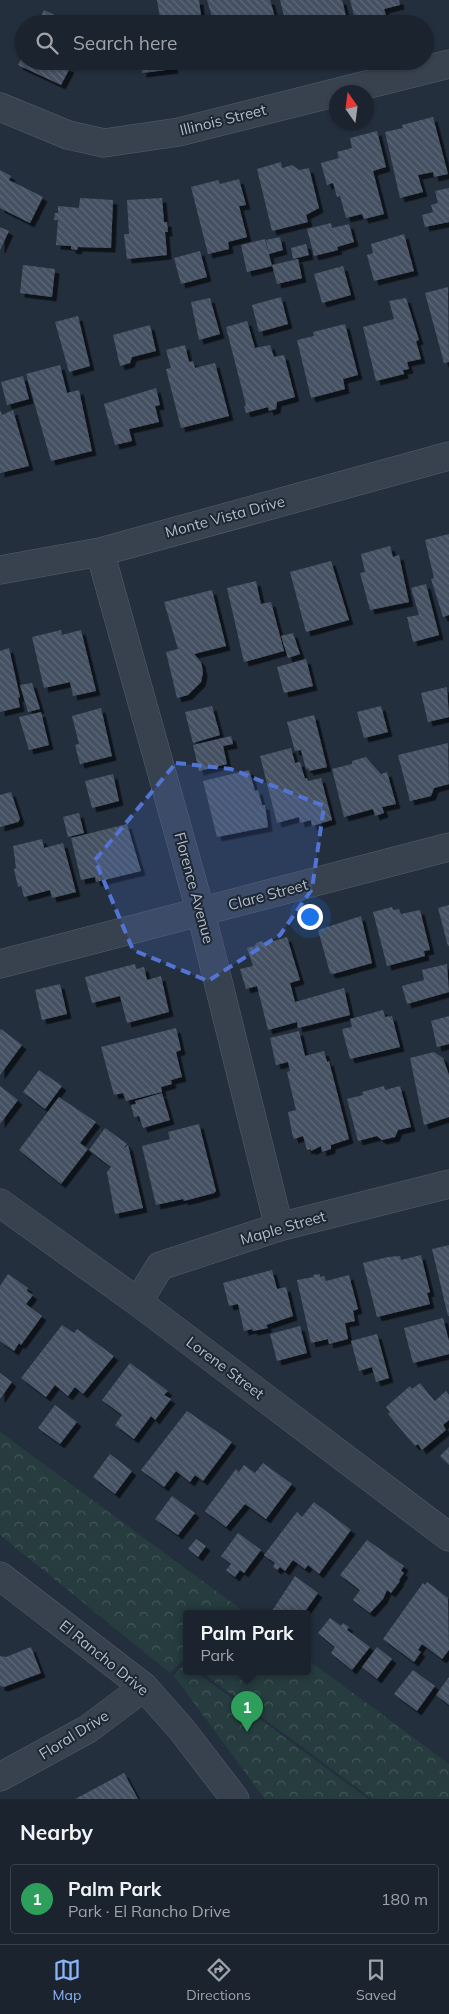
<!DOCTYPE html>
<html lang="en">
<head>
<meta charset="utf-8">
<style>
  body { margin:0; font-family:Mulish,sans-serif; background:#282f3a; color:#f1f3f6 }
  .compass { position:absolute; left:329px; top:85px; width:45px; height:45px; border-radius:50%; background:#1b232e; box-shadow:0 1px 4px #0004; rotate:346deg }
  .you { position:absolute; left:309px; top:916px; width:18px; height:18px; margin:-12px; border:4px solid #fff; border-radius:50%; background:#1a73e8; box-shadow:0 0 0 8px #1a73e833 }
  .badge { display:grid; place-items:center; width:32px; height:32px; border-radius:50%; background:#8ab4f8; color:#fff; font-size:16px; font-weight:700 }
  .pin { position:absolute; translate:-50% -41px; filter:drop-shadow(0 1px 2px #0008) }
  .pin::after { content:''; position:absolute; top:26px; width:18px; height:15px; background:inherit; clip-path:polygon(0 0,100% 0,50% 100%) }
  .popup { position:absolute; left:183px; top:1610px; width:128px; height:65px; box-sizing:border-box; display:grid; place-content:center; border-radius:5px; background:#1b232e; filter:drop-shadow(0 1px 4px #0005); font-size:16px; white-space:nowrap; color:#a0a4aa }
  .popup b { font-size:19px; color:#f1f3f6 }
  .popup::after { content:''; position:absolute; left:50%; top:100%; margin-left:-10px; border:10px solid transparent; border-top-color:#1b232e }
  .list { margin:0; padding:0; list-style:none }
  h2 { display:flex; justify-content:space-between; align-items:center; height:65px; margin:0; padding:0 20px; font-size:21px }
  h2 small { font-size:16px; font-weight:400; color:#a0a4aa }
  .list li { display:grid; grid-template-columns:32px 1fr auto; gap:15px; align-items:center; box-sizing:border-box; height:70px; margin:0 10px 10px; padding:0 10px; border:1px solid #39404a; border-radius:5px }
  .list b { display:block; font-size:19px; white-space:nowrap }
  .list p { margin:0; font-size:16px; white-space:nowrap; color:#a0a4aa }
  .list em { font-size:16px; font-style:normal; color:#a0a4aa }
  .icon { flex:none; width:28px; height:28px; fill:none; stroke:currentColor; stroke-width:2; stroke-linecap:round; stroke-linejoin:round }
  .map { position:relative; flex:none; width:449px; height:1799px; overflow:hidden }
  .search { position:absolute; background:#1b232e; box-shadow:0 1px 4px #0004; left:15px; right:15px; top:15px; height:55px; display:flex; align-items:center; gap:12px; box-sizing:border-box; padding:0 18px; border-radius:28px; color:#a0a4aa; font-size:19px }
  .sheet { height:145px; background:#1b232e }
  nav { display:flex; justify-content:space-around; align-items:center; box-sizing:border-box; height:70px; border-top:1px solid #39404a; background:#1b232e; font-size:14px; color:#a0a4aa }
  nav a { display:grid; justify-items:center; gap:2px }
  nav .on { color:#8ab4f8 }
  .map>svg:first-child { display:block }
  .park { fill:url(#park-crowns) }
  .building { fill:url(#building-back-hatch); filter:url(#shadow) }
  .lines { fill:none; stroke-linecap:round; stroke-linejoin:round }
  .minor-casing { stroke:#565f6c; stroke-width:29 }
  .tertiary-casing { stroke:#565f6c; stroke-width:29 }
  .minor { stroke:#38414e; stroke-width:28 }
  .tertiary { stroke:#38414e; stroke-width:28 }
  .marked { fill:#5274d3; fill-opacity:0.2; stroke:#5274d3; stroke-width:4; stroke-dasharray:10 6; stroke-linejoin:round }
  .labels { text-anchor:middle; stroke-width:4; stroke-linejoin:round; paint-order:stroke }
  .street-label { font-size:15px; fill:#b4bcc9; stroke:#1d2633 }
</style>
</head>
<body>
<div class="map">
<svg width="449" height="1799" viewBox="0 0 449 1799">
  <defs>
    <pattern id="park-crowns" width="20" height="18" patternUnits="userSpaceOnUse" patternTransform="scale(1.25)"><rect width="20" height="18" fill="#263c3f"/><path d="M2 6a3 3 0 1 1 6 0M12 15a3 3 0 1 1 6 0" fill="none" stroke="#435659"/></pattern>
    <pattern id="building-back-hatch" width="6" height="6" patternUnits="userSpaceOnUse" patternTransform="scale(1.25)"><rect width="6" height="6" fill="#455162"/><path d="M-1 5l2 2M0 0l6 6M5-1l2 2" fill="none" stroke="#5d6877"/></pattern>
    <filter id="shadow"><feDropShadow dx="4.5" dy="4.5" stdDeviation="0" flood-color="#0009"/></filter>
  </defs>
  <rect width="100%" height="100%" fill="#242f3e"/>
  <!-- park -->
  <path class="park" d="M0,1432L246,1613H187V1661L184,1659L170,1673L0,1535Z
    M307,1659L449,1764V1799H372L200,1671H307Z
    M185,1663L187,1671H195L368,1799H265L174,1676Z"/>
  <!-- building -->
  <path class="building" d="M157,0H199L202,24H161Z
    M207,0H270L277,24H214Z
    M280,0H342L348,24H286Z
    M350,0H399L400,5L384,9L386,15L356,23Z
    M44,10L65,20L63,24H37Z
    M24,53V61H67L64,66L70,68L61,85L18,65Z
    M141,61H190V62L173,65L174,69L142,73Z
    M433,117L448,174L434,177L433,172L418,175L423,192L400,198L385,132L403,128L402,125Z
    M377,131L386,167L373,171L384,214L364,219L362,214L346,218L340,196L337,197L333,183L327,185L321,163L339,158L337,152L352,148L350,138Z
    M281,162L282,168L292,165L299,170L309,168L319,208L306,215L308,222L272,231L257,169Z
    M0,170L11,176L9,180L43,197L30,223L0,208Z
    M239,179L246,205L239,206L247,237L228,242L229,249L208,254L191,187L218,180L220,184Z
    M449,188V222L425,227L422,215L433,212L431,205L438,203L435,191Z
    M80,198L113,200L111,248L78,247L77,250L71,249V246L56,245L58,220H54L55,213H58V206L79,208Z
    M162,198L164,222H167L168,232H165L167,255L127,259L124,234H129L127,200Z
    M331,223L332,228L349,224L354,242L337,247L338,250L314,256L307,229Z
    M0,227L9,231L0,250Z
    M404,234L414,271L374,281L367,255L373,253L371,244Z
    M280,237L283,250L269,254L266,240Z
    M265,239L272,266L247,272L241,245Z
    M306,244L309,255L293,259L291,248Z
    M200,251L207,277L181,284L174,258Z
    M298,259L302,278L277,284L272,265Z
    M23,265L55,269L52,297L20,293Z
    M343,266L351,295L322,303L314,274Z
    M448,287L449,362L444,363L425,293Z
    M281,297L288,324L259,332L252,305Z
    M210,298L220,334L199,340L191,302Z
    M406,298L419,340L416,341L421,359L407,362L409,369L403,370L404,374L376,381L363,327L394,319L389,301Z
    M78,316L90,366L69,372L55,322Z
    M247,321L255,348L270,345L274,357L284,355L295,397L277,402L276,409L269,411L268,407L246,413L244,406L246,405L226,327Z
    M345,324L358,375L343,379L345,389L311,398L297,340L314,336L313,332Z
    M150,325L156,351L132,357L130,363L120,366L113,335Z
    M185,345L189,362L193,361L195,368L215,363L229,416L181,428L166,369L171,368L166,350Z
    M60,365L67,393L79,390L92,451L51,461L26,374Z
    M23,376L29,399L7,405L1,382Z
    M156,388L160,405L155,406L159,422L129,429L132,441L115,445L104,404Z
    M0,410L2,415L13,410L29,466L0,473Z
    M449,534V615L443,617L431,579L434,578L425,540Z
    M390,546L393,557L399,555L409,602L370,610L360,573L365,572L361,554Z
    M331,561L349,620L306,632L290,572Z
    M256,581L261,604L271,602L284,651L244,662L227,588Z
    M426,584L439,635L413,642L407,617L419,615L411,588Z
    M212,590L226,646L194,654L201,662L203,672L201,682L188,695L177,698L166,652L178,649L164,602Z
    M61,630L62,635L81,630L96,691L73,696L70,682L44,688L32,637Z
    M293,633L300,654L288,658L281,636Z
    M9,648L20,697L18,698L20,707L0,712V651Z
    M306,659L313,686L284,693L277,667Z
    M32,683L40,709L28,712L20,685Z
    M447,687L449,717L428,722L421,693Z
    M212,706L220,735L193,743L185,712Z
    M381,706L388,732L364,738L357,712Z
    M101,708L112,756L80,764L75,745L79,744L72,716Z
    M41,712L49,745L29,750L19,717Z
    M314,715L327,767L309,771L308,768L306,769L301,750L295,751L287,722Z
    M231,736L233,744L223,746L227,764L199,771L193,745Z
    M448,743L449,784L434,788L431,796L410,801L398,755Z
    M291,748L295,763L300,762L305,779L307,778L308,781L321,778L332,820L312,826L311,820L300,823L299,817L277,823L260,756Z
    M366,757L381,774L387,772L396,804L382,807L384,813L375,816L373,809L344,817L332,769L352,764V761Z
    M249,770L255,791L258,790L262,805H265L268,827L217,837L203,781Z
    M113,774L119,801L92,808L85,781Z
    M11,792L20,819L18,822L0,827V795Z
    M79,813L84,833L68,837L63,817Z
    M127,824L141,871L96,882L95,877L81,880L71,838Z
    M42,839L44,848L63,843L76,892L52,898L50,890L24,897L21,886L18,887L14,869L16,868L13,846Z
    M449,905V946H448L438,908Z
    M392,907L393,910L399,909L401,914L420,910L430,950L424,951L425,956L387,966L373,912Z
    M361,916L372,963L333,974L330,973L318,930Z
    M287,937L300,980L290,983L295,1002L344,988L350,1015L298,1028L297,1022L268,1030L257,986L246,989L240,969L253,966L247,948L255,946L256,943L262,941L265,944Z
    M135,964L136,969L144,967L147,980L161,976L169,1012L127,1023L120,996L92,1003L85,977Z
    M447,964L449,992L407,1004L402,986L424,980L422,970Z
    M60,984L67,1014L42,1020L35,990Z
    M383,1010L385,1017L392,1016L400,1047L350,1059L342,1029L352,1027L350,1019Z
    M449,1016V1044L437,1047L431,1021Z
    M176,1028L181,1050L176,1052L182,1077L171,1080L172,1084L161,1087L162,1092L126,1101L123,1093L114,1095L101,1047Z
    M1,1029L22,1045L0,1075V1031Z
    M299,1031L305,1056L324,1051L327,1062L329,1061L349,1139L331,1145V1149L322,1152L321,1146L311,1151V1149L307,1150L303,1136L294,1139L292,1133L288,1112L296,1110L287,1072L290,1071L288,1062L276,1065L270,1038Z
    M434,1052L443,1058L449,1075V1117L424,1125L410,1058Z
    M39,1070L62,1086L45,1109L23,1092Z
    M0,1086L18,1100L0,1124Z
    M384,1086L385,1090L400,1086L411,1127L398,1130L395,1137L382,1140L377,1136L358,1141L347,1099L363,1095L362,1092Z
    M162,1093L170,1120L143,1128L139,1116L134,1117L131,1105L136,1104L135,1101Z
    M59,1097L96,1122L80,1143L88,1149L61,1184L19,1150Z
    M199,1124L216,1191L214,1193L184,1201L183,1199L156,1205L142,1146L170,1139L168,1132Z
    M105,1128L127,1144L123,1149L128,1145L143,1208L115,1214L107,1172L111,1167L89,1150Z
    M449,1245V1316H448L432,1249Z
    M421,1255L430,1292L427,1293L430,1304L377,1317L363,1263L388,1257L400,1256L401,1260Z
    M272,1270L277,1289L286,1287L293,1316L266,1325L268,1328L253,1331L252,1329L244,1331L238,1304L229,1306L223,1283Z
    M8,1274L28,1288L27,1291L33,1295L26,1304L42,1316L21,1345L19,1343L14,1351L0,1341V1286Z
    M320,1274V1277L324,1276L326,1281L349,1275L358,1309L353,1311L355,1321L345,1323L348,1339L329,1344L328,1339L311,1343L297,1280L314,1277L313,1275Z
    M443,1318L449,1341V1354L413,1363L404,1328Z
    M62,1325L74,1333L77,1329L114,1356L83,1394L75,1387L68,1396L55,1385L46,1397L21,1378Z
    M300,1326L307,1353L277,1361L270,1334Z
    M377,1334L389,1378L376,1382L372,1367L359,1371L351,1341Z
    M130,1363L168,1391L164,1395L171,1399L155,1420L151,1416L134,1439L115,1425L122,1415L102,1400Z
    M0,1373L12,1382L0,1399Z
    M420,1383L435,1401L446,1391L449,1395V1420L443,1425L446,1430L422,1450L418,1444L415,1446L388,1414L390,1412L386,1407L410,1386L412,1389Z
    M55,1405L77,1422L60,1444L38,1428Z
    M187,1411L232,1442L203,1481L195,1475L190,1482L176,1471L164,1487L141,1470Z
    M449,1447V1465L440,1456Z
    M110,1454L132,1471L115,1494L93,1477Z
    M263,1463L292,1484L266,1519L245,1504L226,1527L205,1511L236,1469L239,1472L244,1465L255,1473Z
    M172,1496L195,1513L178,1535L155,1519Z
    M314,1502L351,1530L319,1574L308,1565L305,1569L293,1560L285,1571L280,1567L277,1570L273,1567L275,1563L264,1555L297,1512L302,1517Z
    M238,1533L261,1550L244,1573L240,1570L235,1577L226,1570L231,1564L221,1556Z
    M196,1539L206,1546L198,1557L188,1549Z
    M367,1540L404,1566L401,1571L404,1573L399,1580L400,1581L391,1593L387,1590L383,1599L370,1613L353,1600L360,1590L340,1575Z
    M295,1576L318,1593L304,1613L295,1610L292,1613H275L272,1611Z
    M427,1582L448,1598L449,1650L442,1659L422,1644L418,1650L421,1652L414,1662L383,1639L423,1583L425,1585Z
    M330,1618L341,1626L343,1623L349,1627L347,1630L370,1647L352,1670L331,1653L335,1647L318,1633Z
    M31,1647L41,1673L4,1687L0,1686V1656L6,1657Z
    M377,1647L392,1659L377,1679L362,1667Z
    M413,1670L435,1686L417,1711L394,1694Z
    M449,1677V1705L436,1695Z
    M124,1773L138,1799H75Z"/>
  <g class="lines">
    <!-- minor casing -->
    <g class="minor-casing">
      <path id="minor" d="M0,107L68,135L104,143L179,132L449,64
        M100,552L201,913L279,1227
        M0,570L100,552L449,456
        M0,964L449,847
        M0,1203L138,1302L449,1537
        M138,1302L160,1266L279,1227L449,1184
        M0,1777L88,1729L144,1687"/>
    </g>
    <!-- tertiary casing -->
    <g class="tertiary-casing">
      <path id="tertiary" d="M0,1576L144,1687L182,1730L235,1799"/>
    </g>
    <!-- minor -->
    <use href="#minor" class="minor"/>
    <!-- tertiary -->
    <use href="#tertiary" class="tertiary"/>
  </g>
  <!-- marked area -->
  <path class="marked" d="M176,763L231,769L324,806L312,889L280,935L208,981L133,950L95,860Z"/>
  <g class="labels">
    <!-- street labels -->
    <g class="street-label">
      <text transform="translate(223 120) rotate(-14)" y="5">Illinois Street</text>
      <text transform="translate(225 517) rotate(-15)" y="5">Monte Vista Drive</text>
      <text transform="translate(194 888) rotate(75)" y="5">Florence Avenue</text>
      <text transform="translate(268 895) rotate(-15)" y="5">Clare Street</text>
      <text transform="translate(283 1228) rotate(-16)" y="5">Maple Street</text>
      <text transform="translate(225 1368) rotate(37)" y="5">Lorene Street</text>
      <text transform="translate(104 1658) rotate(39)" y="5">El Rancho Drive</text>
      <text transform="translate(74 1735) rotate(-32)" y="5">Floral Drive</text>
    </g>
  </g>
</svg>
<svg class="compass" viewBox="-18 -18 36 36"><path d="M0-13l5 13h-10z" fill="#e53935"/><path d="M0 13l5-13h-10z" fill="#a0a4aa"/></svg>
<div class="you"></div>
<div class="pin badge" style="left:247px;top:1732px;background:#2e9e5b">1</div>
<div class="popup"><b>Palm Park</b>Park</div>
<div class="search"><svg class="icon" aria-label="search" viewBox="0 0 24 24"><circle cx="10" cy="10" r="6"/><path d="M15 15l6 6"/></svg>Search here</div>
</div>
<section class="sheet">
<h2>Nearby<small></small></h2>
<ul class="list">
<li><span class="badge" style="background:#2e9e5b">1</span><div><b>Palm Park</b><p>Park · El Rancho Drive</p></div><em>180 m</em></li>
</ul>
</section>
<nav>
<a class="on"><svg class="icon" aria-label="map" viewBox="0 0 24 24"><path d="M3 6l6-2 6 2 6-2v14l-6 2-6-2-6 2zM9 4v14M15 6v14"/></svg>Map</a>
<a><svg class="icon" aria-label="directions" viewBox="0 0 24 24"><path d="M12 3l9 9-9 9-9-9zM9 14v-3h6M13 9l2 2-2 2"/></svg>Directions</a>
<a><svg class="icon" aria-label="saved" viewBox="0 0 24 24"><path d="M7 4h10v16l-5-4-5 4z"/></svg>Saved</a>
</nav>
</body>
</html>
